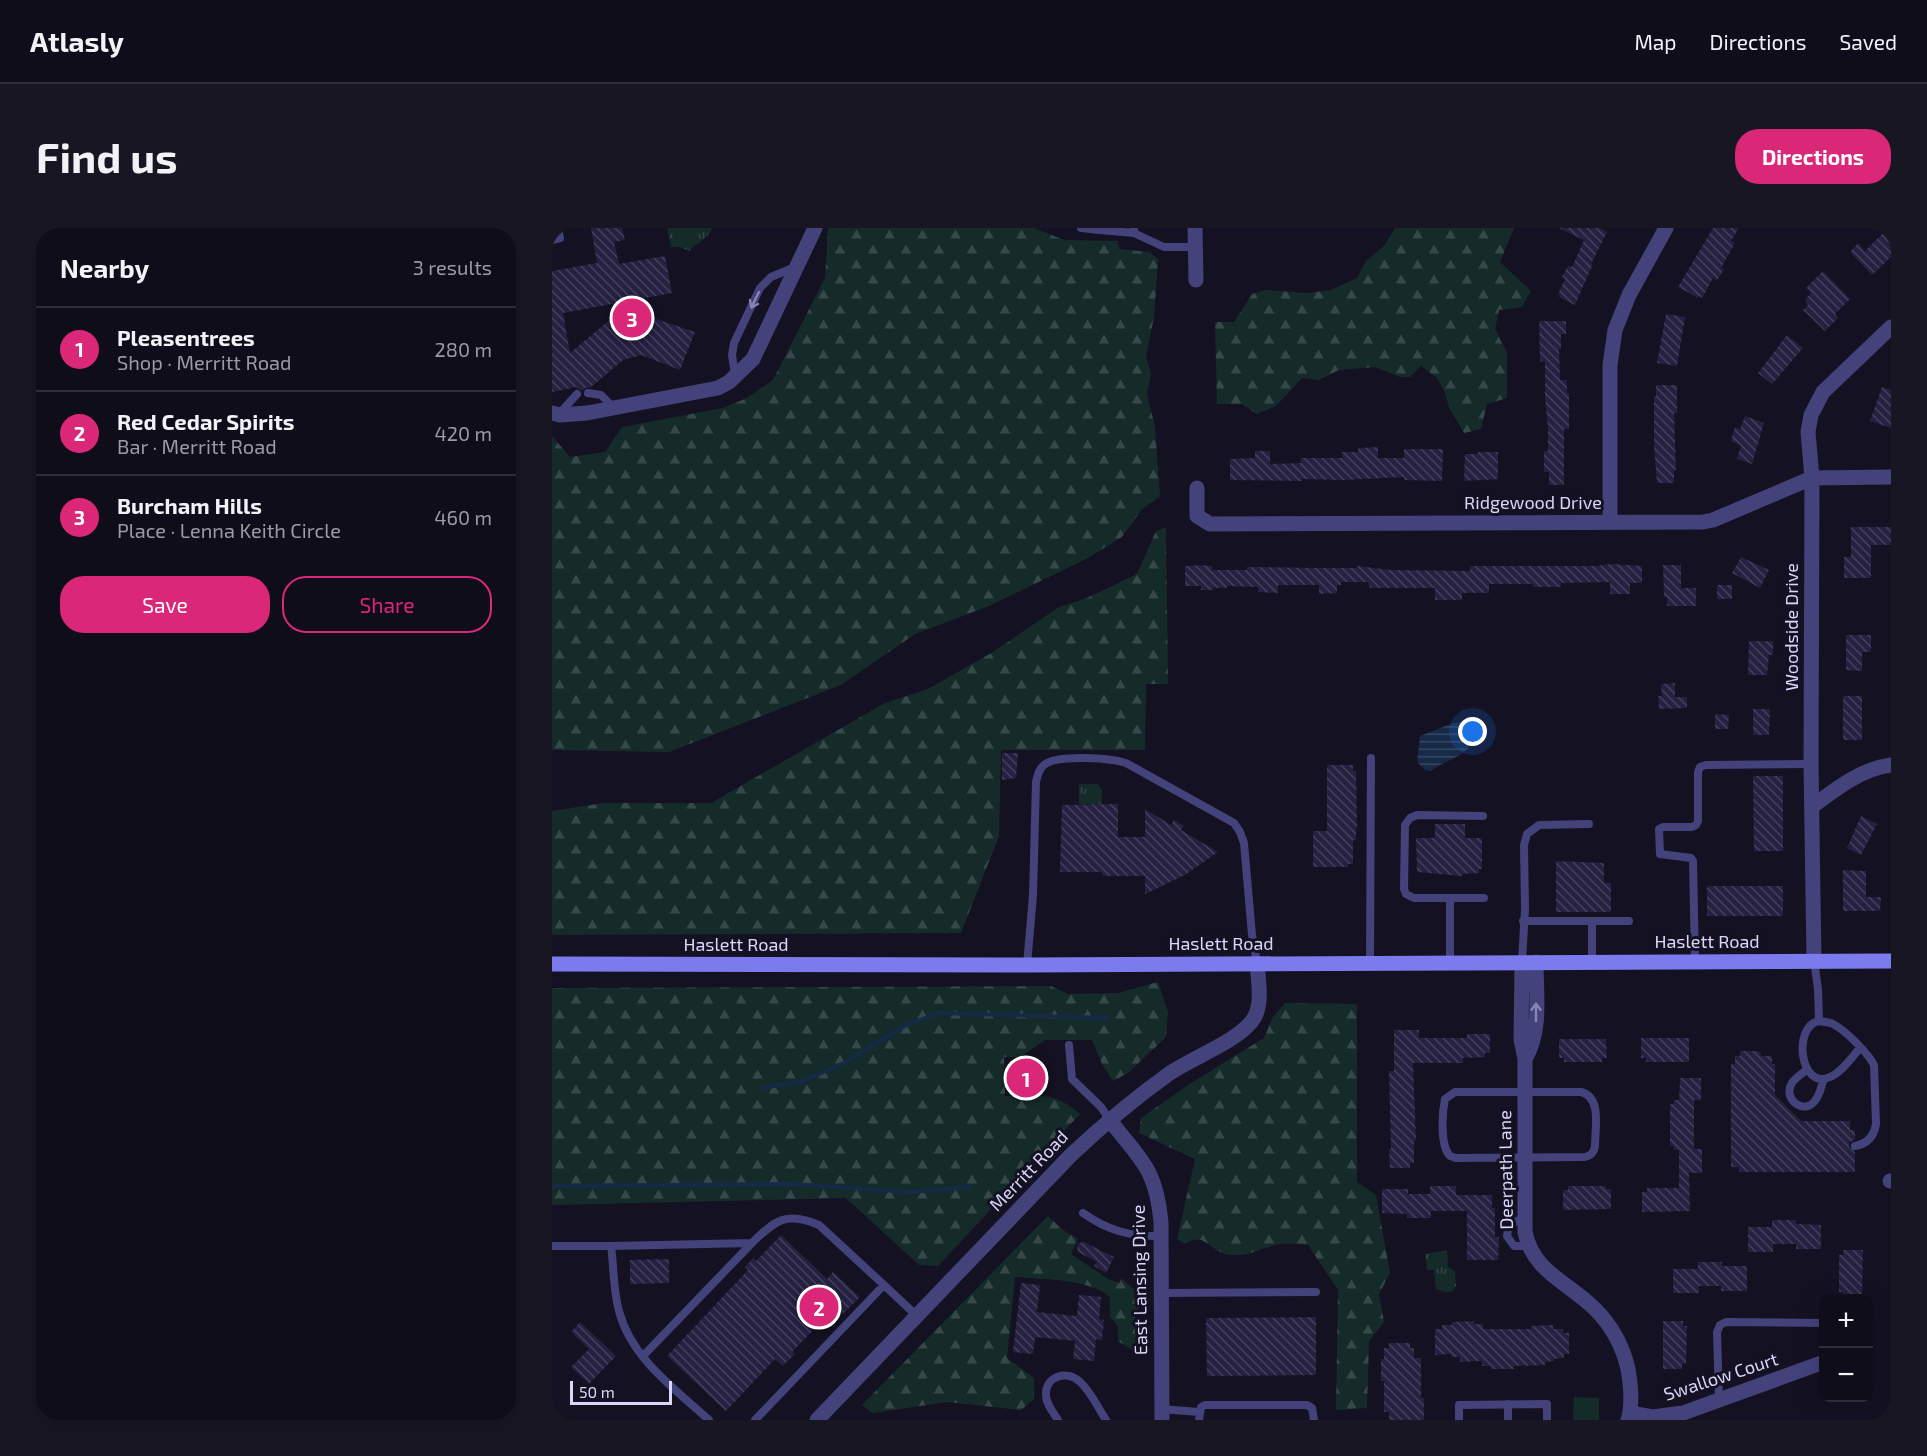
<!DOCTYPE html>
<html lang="en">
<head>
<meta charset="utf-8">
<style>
  body { margin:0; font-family:"Exo 2",sans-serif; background:#181623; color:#f1f3f6 }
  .controls { position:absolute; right:18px; bottom:18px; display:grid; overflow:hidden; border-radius:12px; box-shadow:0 6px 24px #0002 }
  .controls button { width:54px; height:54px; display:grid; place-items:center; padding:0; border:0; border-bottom:2px solid #2f2d39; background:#0f0d1a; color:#f1f3f6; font:30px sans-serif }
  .scale { position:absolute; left:18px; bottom:15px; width:102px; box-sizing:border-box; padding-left:6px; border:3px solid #dbd7fa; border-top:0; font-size:16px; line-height:21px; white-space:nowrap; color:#dbd7fa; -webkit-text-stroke:4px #141122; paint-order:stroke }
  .you { position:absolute; left:921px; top:504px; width:21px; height:21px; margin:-15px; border:4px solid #fff; border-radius:50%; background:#1a73e8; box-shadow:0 0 0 9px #1a73e833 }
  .badge { display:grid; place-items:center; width:39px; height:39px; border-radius:50%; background:#db2777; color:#fff; font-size:20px; font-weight:700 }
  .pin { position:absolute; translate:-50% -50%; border:3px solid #fff; box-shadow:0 2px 6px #0006 }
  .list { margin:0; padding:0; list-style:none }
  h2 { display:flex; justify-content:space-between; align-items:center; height:78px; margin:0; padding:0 24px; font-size:26px }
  h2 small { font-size:20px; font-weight:400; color:#9b9ca2 }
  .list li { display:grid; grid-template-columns:39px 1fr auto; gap:18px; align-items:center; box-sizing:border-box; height:84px; padding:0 24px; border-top:2px solid #2f2d39 }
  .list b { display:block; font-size:22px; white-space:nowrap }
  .list p { margin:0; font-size:20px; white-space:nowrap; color:#9b9ca2 }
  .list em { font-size:20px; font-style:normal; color:#9b9ca2 }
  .actions { display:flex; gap:12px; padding:18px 24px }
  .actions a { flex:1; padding:14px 0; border:2px solid #db2777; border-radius:24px; text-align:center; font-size:21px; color:#db2777 }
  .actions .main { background:#db2777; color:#fff }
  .map { position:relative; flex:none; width:1339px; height:1192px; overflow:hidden; border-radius:24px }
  header { display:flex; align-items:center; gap:36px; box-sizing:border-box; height:84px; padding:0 30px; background:#0f0d1a; border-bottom:2px solid #2f2d39 }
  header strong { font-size:28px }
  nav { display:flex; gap:33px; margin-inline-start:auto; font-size:21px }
  .intro { display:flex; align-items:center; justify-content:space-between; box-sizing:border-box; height:144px; padding:0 36px }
  h1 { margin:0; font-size:42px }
  .button { padding:15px 27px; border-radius:24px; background:#db2777; color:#fff; font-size:21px; font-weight:700 }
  main { display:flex; gap:36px; padding:0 36px }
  aside { flex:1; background:#0f0d1a; border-radius:24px; box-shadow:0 6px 24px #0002 }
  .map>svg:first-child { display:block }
  .grass { fill:url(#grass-tufts) }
  .forest { fill:url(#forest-firs) }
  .pitch { fill:#152b2a }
  .water { fill:url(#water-rules) }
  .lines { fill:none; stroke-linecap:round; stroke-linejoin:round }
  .stream { stroke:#162a47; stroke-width:4 }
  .building { fill:url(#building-back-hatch) }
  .service { stroke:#43427b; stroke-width:8 }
  .minor { stroke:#43427b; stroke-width:15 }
  .secondary { stroke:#7b7bed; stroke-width:15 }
  .oneway { stroke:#8785b4 }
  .labels { text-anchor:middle; stroke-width:6; stroke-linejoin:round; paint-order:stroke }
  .street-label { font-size:18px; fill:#dbd7fa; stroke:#141122 }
</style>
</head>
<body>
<header>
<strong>Atlasly</strong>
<nav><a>Map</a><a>Directions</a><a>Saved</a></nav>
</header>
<div class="intro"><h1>Find us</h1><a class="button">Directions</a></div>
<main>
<aside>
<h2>Nearby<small>3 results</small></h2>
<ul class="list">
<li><span class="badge">1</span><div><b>Pleasentrees</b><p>Shop · Merritt Road</p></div><em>280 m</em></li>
<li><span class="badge">2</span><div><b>Red Cedar Spirits</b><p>Bar · Merritt Road</p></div><em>420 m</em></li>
<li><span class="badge">3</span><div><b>Burcham Hills</b><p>Place · Lenna Keith Circle</p></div><em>460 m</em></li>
</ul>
<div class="actions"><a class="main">Save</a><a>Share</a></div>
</aside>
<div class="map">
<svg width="1339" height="1192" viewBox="0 0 1339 1192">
  <defs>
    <pattern id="grass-tufts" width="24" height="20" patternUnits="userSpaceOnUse" patternTransform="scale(1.5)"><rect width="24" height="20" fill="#152b2a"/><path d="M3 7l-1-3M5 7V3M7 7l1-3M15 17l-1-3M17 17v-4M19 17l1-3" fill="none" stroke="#36494a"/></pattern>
    <pattern id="forest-firs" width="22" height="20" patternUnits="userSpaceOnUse" patternTransform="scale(1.5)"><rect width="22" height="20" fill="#152b2a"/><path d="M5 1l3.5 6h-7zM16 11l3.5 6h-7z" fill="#36494a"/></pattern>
    <pattern id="water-rules" width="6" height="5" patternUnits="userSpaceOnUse" patternTransform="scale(1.5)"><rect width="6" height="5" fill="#162a47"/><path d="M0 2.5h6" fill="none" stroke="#374862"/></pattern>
    <pattern id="building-back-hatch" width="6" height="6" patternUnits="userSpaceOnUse" patternTransform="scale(1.5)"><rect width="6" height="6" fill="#262041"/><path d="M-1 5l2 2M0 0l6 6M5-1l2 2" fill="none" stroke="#45405d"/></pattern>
  </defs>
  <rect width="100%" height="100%" fill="#141122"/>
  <!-- grass -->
  <path class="grass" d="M115,0H160C156,11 145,15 137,23L127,19H119Z
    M527,556H546L550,562V576H527Z
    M895,1022L896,1039L903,1043L904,1058L900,1064H893L884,1061L882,1042H875L873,1026Z"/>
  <!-- forest -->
  <path class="forest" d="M276,0H482L512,12L566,13L567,21L597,24L606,31L602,89L594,129L599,145L595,166L603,199L608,268L590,281L570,309L534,331L437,378L363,406L289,457L117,524L0,522V208L18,229L53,224L70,199L171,180L195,170L221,152L273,50Z
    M843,0H962L948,34L979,63L970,79L947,82L943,101L955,125V170L935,176L929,201L912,205L897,179L893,165L885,150L869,138L858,149H848L823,139L787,142L767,152L750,150L724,178L705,186L690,176H665L663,94H682L700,66L713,62L755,65L779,62L805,50L814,33L832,18Z
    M614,299L616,456H594L593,522H449L447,608L409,705L0,707V583L51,575H159L333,475L376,461L441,424L507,379L535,370L585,346L604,303Z
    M606,754L616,784L614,809L576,845L561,853L550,836L540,812H493L468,829H452L453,868C487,869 500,862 528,886L386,1038L367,1037L294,970L0,977V760L499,758L516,766L566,765Z
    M733,775L805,776V954L824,967L838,1045L827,1066L832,1094L817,1113L815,1180L784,1182L786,1062L756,1017C746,1016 733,1014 724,1017C705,1021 700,1028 679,1027C658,1025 653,1002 633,1016L625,1011L643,931L587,905L589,890L639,855L712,810L721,789Z
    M496,988L511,1002L526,1011L519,1026L556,1051L568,1055L569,1050L586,1065L587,1126L566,1113V1098L558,1089V1069C534,1050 493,1052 463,1049L455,1130L482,1150V1171L469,1182L396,1174L320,1185L310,1177Z"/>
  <!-- pitch -->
  <path class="pitch" d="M1022,1169L1047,1170V1192H1021Z"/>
  <!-- water -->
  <path class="water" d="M911,494L917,496C931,527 895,529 879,543L873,542L865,534L868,508L901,495Z"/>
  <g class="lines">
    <!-- stream -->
    <path class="stream" d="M210,860L251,853L292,835L354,797L387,785L556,790
      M0,958L239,956L359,964L418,959"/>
  </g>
  <!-- building -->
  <path class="building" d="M39,0H70L73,12L62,14L67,36L113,28L120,65L11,85L18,125L72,80L143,104L128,142L89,127L71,132L39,159L33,160L30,163L24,159L0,164V43L45,35Z
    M1007,0H1047L1055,4L1039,36H1041L1023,77L1007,69L1008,67L1006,66L1013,51L1010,49L1016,38L1020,39L1032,12Z
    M1161,0H1187L1179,13L1183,15L1169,40L1172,41L1165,53L1161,50L1150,70L1147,68L1146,70L1126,59Z
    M1331,5L1339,14V29L1320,47L1298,24L1306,15L1313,23Z
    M1271,43L1298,71L1283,86L1286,90L1273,103L1251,82L1256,77L1253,72L1259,65L1254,60Z
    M1114,86L1133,89L1125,138L1105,135Z
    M987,93H1014V106H1009V121H1007L1008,152H1015V165H1017V201H1012V257H997V244H992V223H996V200L993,169V133L988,134Z
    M1235,107L1251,120L1220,156L1206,145Z
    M1104,157H1125V185H1122L1124,242H1122V255H1105L1102,218V168H1104Z
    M1330,159L1339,162V200L1318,193Z
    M1193,188L1212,195L1200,236L1185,231L1189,218L1179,213L1183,199L1188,201Z
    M826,219V230H852V221H891L890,253L852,252V249L791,252L750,251V253L678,252V231L703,230V223H718V236L749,235V230H791L790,224H806V220Z
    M926,224H946V251L912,253L913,226H926Z
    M1299,299H1339V317H1319V350H1292V329H1299Z
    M1189,329L1217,342L1208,360L1180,345Z
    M1060,336L1090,338V355H1078V366H1058V354L1009,355V359H981V356H937V365H910V372H883V360H818L816,354H789V357H785V365L767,366V357H726V365L706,364V359L675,358V360H661V362H649V358H633V338L649,337L660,338V342H695V339L765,340H805V338L839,342L918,343V338H1044Z
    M1111,337H1129V360H1144V378H1115V369H1112Z
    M1165,357H1180V371H1165Z
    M1294,407H1319V424H1310V443L1294,442Z
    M1197,413H1221V427H1217L1215,447H1196Z
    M1123,455V469H1135V480L1107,481L1106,468H1110L1109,456Z
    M1291,468H1310V512H1291Z
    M1201,481H1218L1217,507H1201Z
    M1163,486L1177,487L1176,501H1163Z
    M450,525H466L464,550L450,552Z
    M775,537H801V543H804L805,599H804V612H801V636H796V639H761V603H775Z
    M1201,548H1231V623H1202Z
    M566,576V609H593V581L619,597L622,592L632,598L629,602L666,624L633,647L593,666V648H555L550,647V644H508L510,577Z
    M1309,588L1325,596L1309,627L1295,620Z
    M883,596H913V610H930V641H927V645L910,646V648L865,644L864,610H883Z
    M1004,633L1052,635V655H1059V684H1004Z
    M1291,642L1314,643V669H1329L1328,683H1291Z
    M1155,658H1231V688H1155Z
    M842,802H867V810H915V806H938V825H933V829L911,830V835H861L864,913H862V935H858V940H838L837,921H839L837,843H842Z
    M1089,810H1137V834H1094V830H1089Z
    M1007,811H1054L1055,830H1050V834H1012V830H1007Z
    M1188,823H1205L1209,825V828H1220V836H1223V867L1249,893H1298V902H1303V912L1298,914L1297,919L1303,924V944H1187V939H1179V836H1183V828H1188Z
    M458,834L487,835V838H491V863L457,862Z
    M1128,850H1149V872H1142V921H1150V945H1137L1138,983L1090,984V964H1095V960H1127V922H1122V918H1118V876H1122V872H1127Z
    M878,958H904V967H940V980H943V1009H947L946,1032H915V983H879V990H855V986L830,985V961H856V966H878Z
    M1016,958H1054V961H1059V981L1011,982V962H1016Z
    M1220,992H1244V996L1269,997V1021H1244V1016H1221V1024H1196V999H1220Z
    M229,1007L275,1051L281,1044L308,1069L277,1100L270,1093L240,1124L243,1126L231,1138L223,1131L174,1183L115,1128L196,1042L193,1039L201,1030L204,1033Z
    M532,1014L562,1029L554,1045L542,1038L545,1034L526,1024L525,1019L527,1015Z
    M1291,1022H1311L1310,1069H1291V1064H1287V1027H1291Z
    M117,1031V1055L78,1056V1032Z
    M1146,1034H1170V1038H1195V1063H1169V1058H1147V1065H1121V1041H1146Z
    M469,1055L488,1057L485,1084L525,1088L527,1067L549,1069L547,1091L552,1092L550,1112L544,1111L542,1133L521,1131L523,1113L483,1109L481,1126L461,1124Z
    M764,1089V1147L655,1148L654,1090Z
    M922,1093V1096H931V1101H979V1098L1001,1097V1101H1011V1105H1017V1126H1012V1130L1002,1131V1133L993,1134V1137L962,1138V1141H939V1138H930V1133L908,1134V1129H899V1126L883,1127V1101H890V1097H900V1094Z
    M1111,1093H1131V1098H1135L1134,1136H1130V1141H1111Z
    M28,1094L64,1128L37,1156L19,1139L37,1121L19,1104Z
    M837,1115H858V1120H862V1130H869V1170H872V1192H837V1184H832V1153H829V1131H832V1120H837Z"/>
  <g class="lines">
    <!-- service -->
    <path class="service" d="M529,0L548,2
      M548,0V2L582,5
      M582,0V5L612,19H643
      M0,12L8,10L6,0
      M183,147L180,127L182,115L208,60L219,49L243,39
      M36,165L49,167L61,179
      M8,185L25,166
      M898,670H932
      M971,693H1077
      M1143,733L1141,633L1139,630L1108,626L1107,601L1111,599H1140L1144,597L1146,593V544L1148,539L1154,537L1259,536
      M1262,733L1266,761L1267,793C1271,794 1277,794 1281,796C1293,802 1316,825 1322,837L1324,896C1322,908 1315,916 1303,918
      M818,734L819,530
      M898,734V670H862L854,666L852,661L853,597L858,590L865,587L931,588
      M970,734L973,681L972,617L975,606L987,597L1037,596
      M1040,734V693
      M475,737L481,667L484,554C486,547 486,542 492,537C505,526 558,530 574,535L682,595L688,604L692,615L700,707L705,735
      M1267,793C1240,798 1248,863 1278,849C1290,844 1300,829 1308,820
      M517,817L520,851L549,879L557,891
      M1254,842C1250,846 1243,850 1240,855C1230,870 1251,887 1262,874C1268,868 1269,858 1272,851
      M903,864H1029C1050,869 1043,900 1043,918C1042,924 1040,927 1033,929L904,930L898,928C888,918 890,885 893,871Z
      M531,985C555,1002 578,1009 609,1008
      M973,989L957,997L955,1008L962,1018H976
      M0,1018H59
      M608,1065L764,1064
      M91,1128L200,1015
      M1167,1173L1165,1104L1168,1097L1174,1094L1272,1095
      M956,1176V1192
      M609,1181L647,1184
      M157,1192C123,1161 79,1130 67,1083C61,1062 62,1039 59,1018L200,1015C223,992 235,983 267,997L332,1057
      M203,1192L332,1057L366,1089
      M506,1192C501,1184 494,1176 494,1167C493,1148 515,1142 527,1153C538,1162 546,1180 554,1192
      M647,1192L649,1179L653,1177H755L760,1180L762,1192
      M907,1192V1177L995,1176V1192"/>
    <!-- minor -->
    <path class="minor" d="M643,0L644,52
      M0,185L8,187L35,185L166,160L177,154L201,131L263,0
      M645,260V288L658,296L1151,294L1161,292L1260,250L1339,249
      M1058,294V137L1063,102L1077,67L1114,0
      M1261,578C1285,560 1309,541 1339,537
      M1262,733L1259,536L1260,250L1256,204L1259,187L1271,164L1339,99
      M970,734L969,812L973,831V1004C981,1044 1016,1054 1043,1081C1059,1097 1071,1119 1076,1141C1079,1158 1081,1176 1076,1192
      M973,831C990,803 984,766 984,734
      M557,891C588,932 604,939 609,994L610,1192
      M1338,953H1339
      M1078,1185L1101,1189L1131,1185L1272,1134
      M265,1192L519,927C551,897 583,870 618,845C640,830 690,811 702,790C711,775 706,752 705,735"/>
    <!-- secondary -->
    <path class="secondary" d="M0,736L475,737L1339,733"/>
  </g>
  <!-- one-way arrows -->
  <defs><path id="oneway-shaft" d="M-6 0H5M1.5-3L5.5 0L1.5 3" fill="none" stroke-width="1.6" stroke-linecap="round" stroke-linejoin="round" transform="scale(1.5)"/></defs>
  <g class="oneway">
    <use href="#oneway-shaft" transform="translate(203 72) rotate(116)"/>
    <use href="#oneway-shaft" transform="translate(984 784) rotate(-90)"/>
  </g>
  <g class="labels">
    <!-- street labels -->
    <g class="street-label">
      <text x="981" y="281">Ridgewood Drive</text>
      <text transform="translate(1240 399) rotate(-90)" y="6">Woodside Drive</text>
      <text x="1155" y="720">Haslett Road</text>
      <text x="669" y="722">Haslett Road</text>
      <text x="184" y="723">Haslett Road</text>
      <text transform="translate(954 942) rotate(-91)" y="6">Deerpath Lane</text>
      <text transform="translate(477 943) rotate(-46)" y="6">Merritt Road</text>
      <text transform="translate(588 1052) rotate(-91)" y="6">East Lansing Drive</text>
      <text transform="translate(1169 1149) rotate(-18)" y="6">Swallow Court</text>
    </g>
  </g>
</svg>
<div class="controls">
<button>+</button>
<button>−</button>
</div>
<div class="scale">50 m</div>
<div class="you"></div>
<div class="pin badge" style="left:474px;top:850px">1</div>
<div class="pin badge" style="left:267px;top:1079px">2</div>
<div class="pin badge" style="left:80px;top:90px">3</div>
</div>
</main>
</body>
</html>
